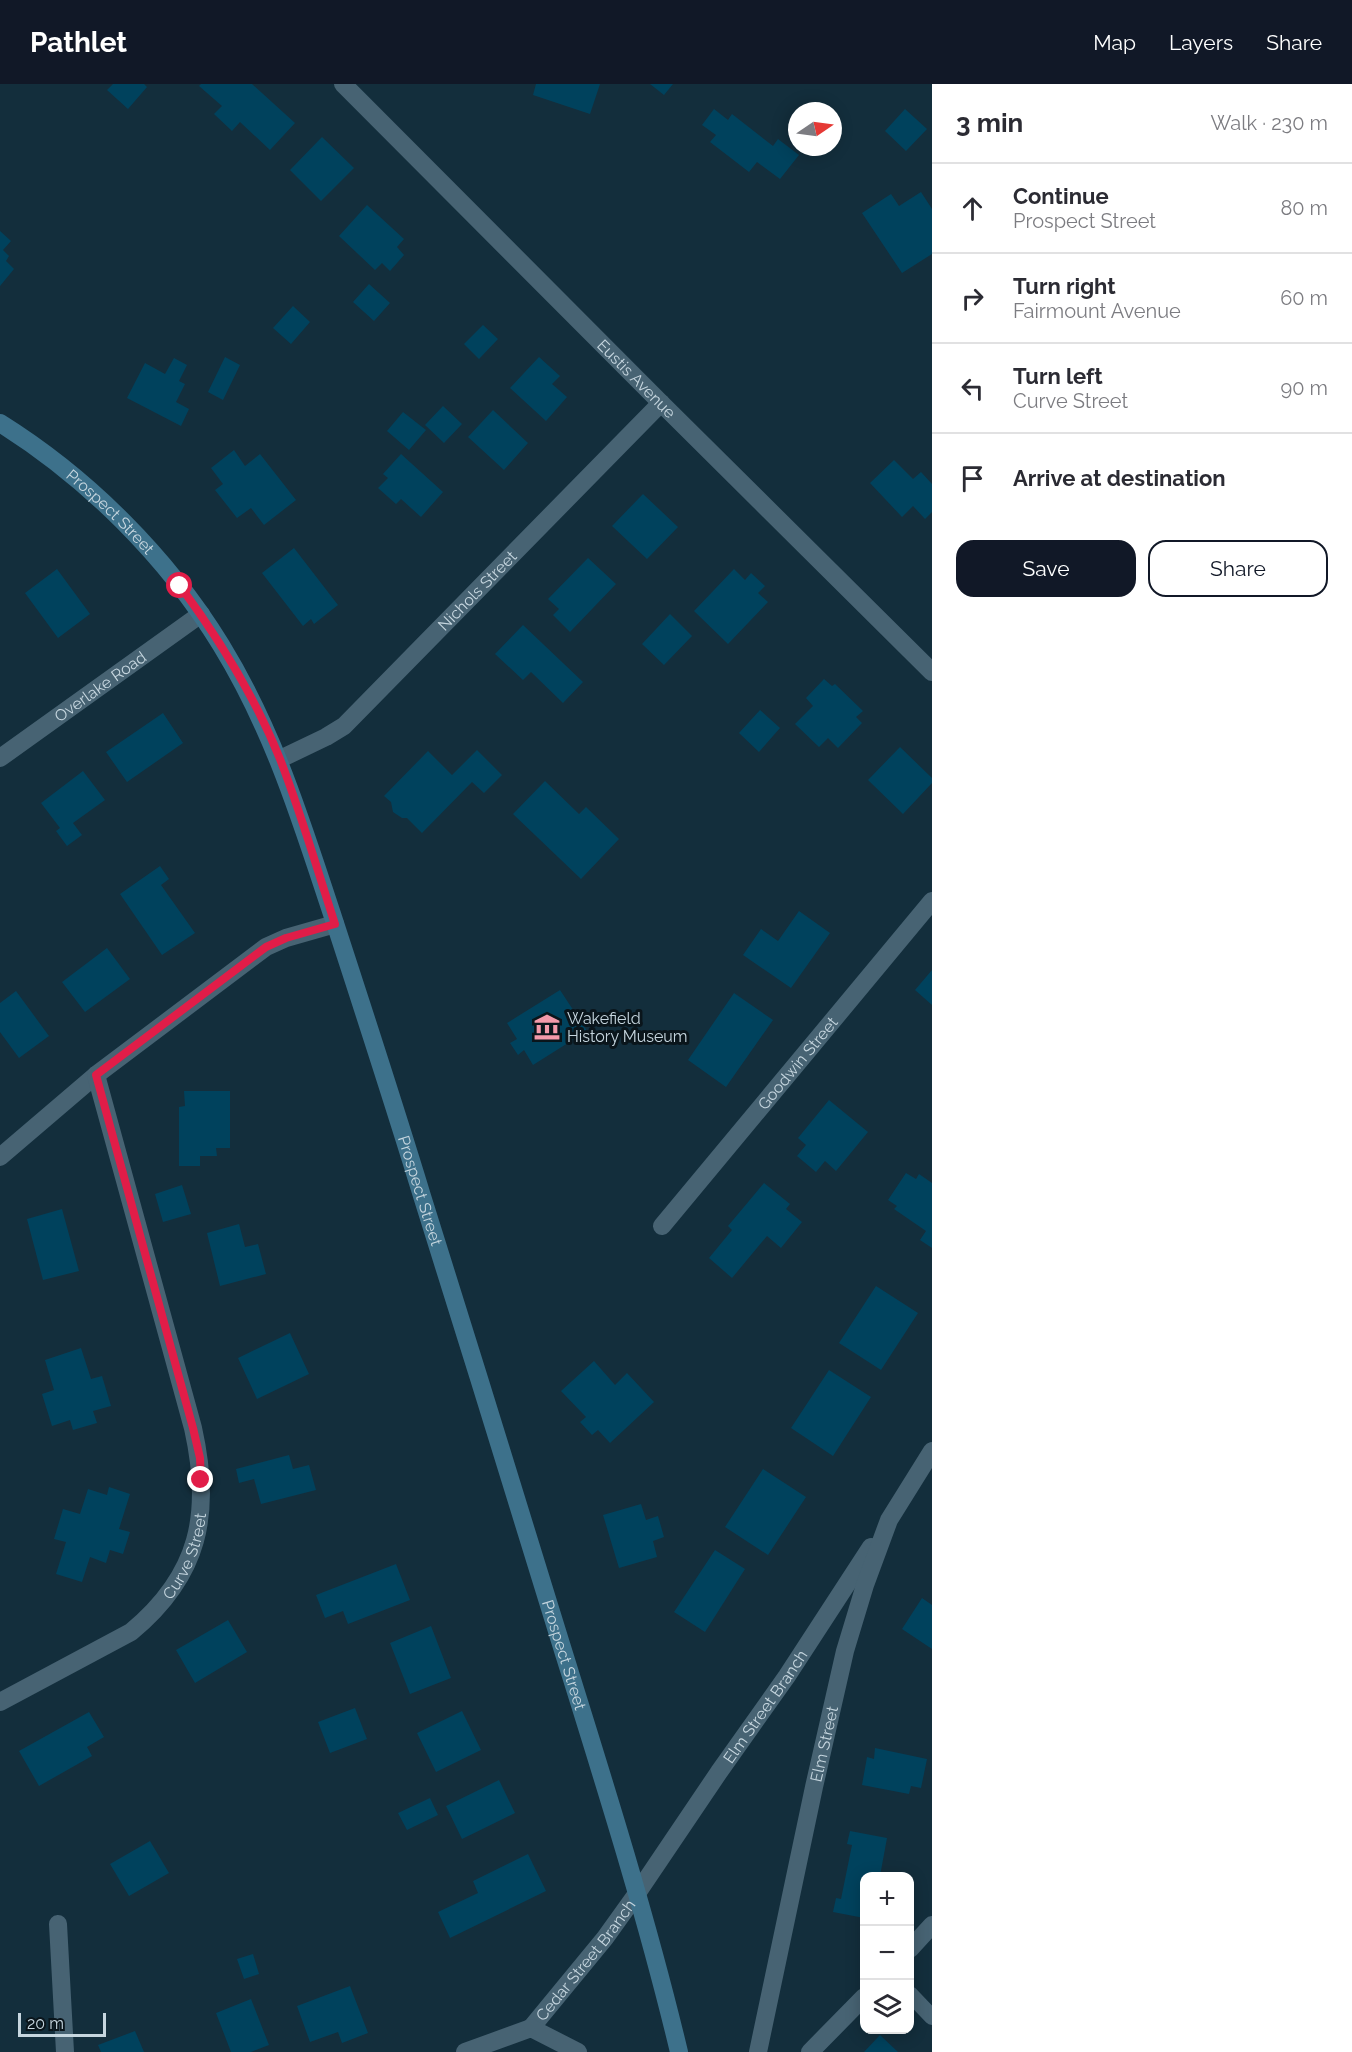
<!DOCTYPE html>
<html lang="en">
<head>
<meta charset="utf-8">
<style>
  body { margin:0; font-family:Raleway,sans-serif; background:#f7f7f7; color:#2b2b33 }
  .controls { position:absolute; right:18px; bottom:18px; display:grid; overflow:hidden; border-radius:12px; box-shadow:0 3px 15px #0003 }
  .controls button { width:54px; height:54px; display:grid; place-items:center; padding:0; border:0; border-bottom:2px solid #e1e1e2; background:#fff; color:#2b2b33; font:30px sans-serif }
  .compass { position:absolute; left:788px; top:18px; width:54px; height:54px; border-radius:50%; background:#fff; box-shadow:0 3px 15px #0003; rotate:77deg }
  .scale { position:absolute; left:18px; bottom:15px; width:88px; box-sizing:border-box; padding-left:6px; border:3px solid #c6d6df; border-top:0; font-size:16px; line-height:21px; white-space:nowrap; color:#c6d6df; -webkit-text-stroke:4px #0a151b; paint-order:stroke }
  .stop { position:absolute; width:18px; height:18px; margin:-14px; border:4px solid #e11d48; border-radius:50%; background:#fff }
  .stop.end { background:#e11d48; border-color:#fff; box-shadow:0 2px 6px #0008 }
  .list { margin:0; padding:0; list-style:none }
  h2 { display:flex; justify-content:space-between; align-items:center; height:78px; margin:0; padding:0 24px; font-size:26px }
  h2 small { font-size:20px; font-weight:400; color:#7c7c81 }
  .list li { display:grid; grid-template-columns:39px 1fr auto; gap:18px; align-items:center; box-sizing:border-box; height:90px; padding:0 24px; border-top:2px solid #e1e1e2 }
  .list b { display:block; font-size:22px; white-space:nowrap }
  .list p { margin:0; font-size:20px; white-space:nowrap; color:#7c7c81 }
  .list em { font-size:20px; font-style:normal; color:#7c7c81 }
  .actions { display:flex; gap:12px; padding:18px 24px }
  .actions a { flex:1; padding:14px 0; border:2px solid #111827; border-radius:18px; text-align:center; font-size:21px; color:#111827 }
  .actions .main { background:#111827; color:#fff }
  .icon { flex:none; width:33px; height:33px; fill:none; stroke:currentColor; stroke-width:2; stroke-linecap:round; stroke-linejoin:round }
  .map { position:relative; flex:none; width:932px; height:1968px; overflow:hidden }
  header { display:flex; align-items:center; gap:36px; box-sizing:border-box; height:84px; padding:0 30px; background:#111827; color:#fff }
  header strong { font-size:28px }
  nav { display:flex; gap:33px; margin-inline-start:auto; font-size:21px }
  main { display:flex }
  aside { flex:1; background:#fff }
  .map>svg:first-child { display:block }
  .building { fill:#00425d }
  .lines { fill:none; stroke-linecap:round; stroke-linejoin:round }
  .service { stroke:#476373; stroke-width:16 }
  .minor { stroke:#476373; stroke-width:18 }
  .tertiary { stroke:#476373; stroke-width:18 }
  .secondary { stroke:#3d718b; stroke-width:18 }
  .route { stroke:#e11d48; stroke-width:8 }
  .labels { text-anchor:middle; stroke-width:6; stroke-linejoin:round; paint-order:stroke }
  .street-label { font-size:16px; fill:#c6d6df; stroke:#0a151b }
  .poi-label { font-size:16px; fill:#c6d6df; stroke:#0a151b; text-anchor:start }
</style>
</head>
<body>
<header>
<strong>Pathlet</strong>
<nav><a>Map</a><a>Layers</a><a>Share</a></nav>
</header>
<main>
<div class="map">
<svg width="932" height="1968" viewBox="0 0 932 1968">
  <rect width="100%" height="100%" fill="#132e3c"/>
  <!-- building -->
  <path class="building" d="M113,0H144L147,3L128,25L107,6Z
    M201,0H252L295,39L270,66L240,38L232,47L214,30L222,22L199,2Z
    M536,0H600L590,30L533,11Z
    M650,0H673L664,11Z
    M714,25L728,36L732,30L773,62L778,55L799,71L780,95L757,78L749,88L710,58L716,51L702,41Z
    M905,25L927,45L906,67L885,47Z
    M322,53L354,84L321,117L290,86Z
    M921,108L932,125V170L902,189L862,129L891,110L899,122Z
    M367,121L404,155L397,163L404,171L390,187L382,179L375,186L339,152Z
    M0,147L11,157L3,166L9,172L6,177L14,185L0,202Z
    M369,200L390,219L374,237L353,218Z
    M293,222L310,238L291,260L273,244Z
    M483,241L498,255L479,275L464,260Z
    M225,273L240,281L223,316L208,308Z
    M539,273L560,292L552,300L567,313L546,337L510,304Z
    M174,274L187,281L179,297L185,300L176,318L189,325L181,342L127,314L145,279L165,290Z
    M443,322L462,340L444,359L425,341Z
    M493,326L528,359L504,386L468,353Z
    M403,328L426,346L409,366L387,347Z
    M234,366L245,382L260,370L296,416L264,441L251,424L237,434L215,406L223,400L211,384Z
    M401,370L443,408L421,433L401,415L396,420L378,404L388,394L383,390Z
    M894,376L913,395L921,388L932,400V428L925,435L913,422L902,433L870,399Z
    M643,410L678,443L647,475L612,442Z
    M294,464L338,521L314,540L311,535L303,542L262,489Z
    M588,474L616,500L570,548L553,531L559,525L548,515Z
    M57,485L90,530L58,554L25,509Z
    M734,485L745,496L751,489L765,502L758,509L768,518L728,560L694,527Z
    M670,530L692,552L664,581L642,560Z
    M523,541L583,598L563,619L531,588L523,596L495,570Z
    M824,595L832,602L835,600L863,627L856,633L862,639L838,664L828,654L819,663L795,640L813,622L806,614Z
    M760,626L780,644L759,668L739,649Z
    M163,629L183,659L127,698L106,668Z
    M900,663L932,694V699L903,730L868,696Z
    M477,666L502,691L484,709L472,698L422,749L407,734H402L393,728L391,718L384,712L428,667L452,691Z
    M83,687L105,716L73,739L82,751L67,762L56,747L60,744L41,719Z
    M545,697L579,730L586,723L619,755L581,795L513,730Z
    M160,782L169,795L161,801L195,849L162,871L120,810Z
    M799,827L830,849L791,904L743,871L761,845L778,857Z
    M107,864L130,895L85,928L62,898Z
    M932,886V921L915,906Z
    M560,906L587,947L533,981L524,966L518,971L510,959L517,955L507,939Z
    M16,907L49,952L19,974L0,948V919Z
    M734,909L773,936L726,1003L688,976Z
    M184,1007H230V1064H216L217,1072H200V1082H179V1023L185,1022Z
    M829,1016L868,1048L836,1087L825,1077L816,1088L797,1072L806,1061L798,1054Z
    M906,1089L916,1095L919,1090L932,1099V1164L920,1156L926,1147L894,1125L897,1122L888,1116Z
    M764,1099L790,1120L786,1125L802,1138L781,1164L767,1152L732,1194L709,1174L732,1146L728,1142Z
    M182,1101L191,1130L163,1138L155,1110Z
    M62,1125L79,1187L43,1196L27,1135Z
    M239,1140L245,1163L258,1160L266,1190L220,1202L207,1149Z
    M876,1202L918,1229L881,1286L839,1259Z
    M290,1249L309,1290L257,1315L238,1274Z
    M81,1264L91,1295L102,1292L111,1322L93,1327L97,1339L73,1346L70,1336L52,1342L42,1310L54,1306L45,1276Z
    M594,1277L615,1301L627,1289L654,1318L610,1359L598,1346L592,1351L580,1338L586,1333L561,1307Z
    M829,1286L871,1313L833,1372L791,1344Z
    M289,1371L293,1385L309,1381L316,1406L261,1420L254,1395L239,1399L236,1385Z
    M763,1385L806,1413L768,1471L725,1443Z
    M109,1403L130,1410L119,1445L130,1448L123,1470L110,1466L106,1479L90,1473L82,1498L56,1490L66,1458L54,1455L63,1425L80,1430L88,1405L107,1411Z
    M641,1420L646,1436L658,1432L664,1453L653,1457L657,1473L619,1484L603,1431Z
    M715,1466L745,1485L705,1548L674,1528Z
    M396,1480L410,1516L348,1540L343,1527L325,1534L316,1511Z
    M922,1514L932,1521V1565L902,1545Z
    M228,1536L247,1568L195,1599L176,1566Z
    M431,1542L451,1594L410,1610L390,1559Z
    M355,1624L367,1655L330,1669L318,1638Z
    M462,1627L481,1666L436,1688L417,1649Z
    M89,1628L104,1653L87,1663L92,1672L39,1702L19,1667Z
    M875,1664L927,1675L921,1704L911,1702L909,1710L862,1701L867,1673L874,1675Z
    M499,1696L515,1729L462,1755L446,1722Z
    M430,1714L438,1731L407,1746L398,1729Z
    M850,1747L887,1754L880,1792H864V1834L833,1828L836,1814L841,1815L852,1761L847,1760Z
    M150,1757L169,1789L129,1812L110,1780Z
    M528,1770L546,1807L450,1854L438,1828L478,1809L473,1797Z
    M253,1870L259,1890L244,1895L237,1875Z
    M350,1902L368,1949L342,1959L338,1948L310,1958L297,1922Z
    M251,1915L269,1961L251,1968H231L216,1929Z
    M135,1947L144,1968H101L98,1961Z
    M880,1951L898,1968H864Z"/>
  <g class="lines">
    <!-- service -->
    <path class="service" d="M910,1910L932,1933"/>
    <!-- minor -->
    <g class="minor">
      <path id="s1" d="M343,0L661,319L932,588"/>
      <path id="s2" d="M0,674L201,530"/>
      <path id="s3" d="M280,675L326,653L344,642L661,319"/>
      <path d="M0,1073L96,991L266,863L286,854L335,840"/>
      <path id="s4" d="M662,1142L932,817"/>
      <path id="s5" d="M0,1618L131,1548C200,1491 212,1429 193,1344L96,991"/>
      <path d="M58,1840L65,1968"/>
      <path d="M910,1865L932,1841"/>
      <path d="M810,1968L864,1913"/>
    </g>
    <!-- tertiary -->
    <g class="tertiary">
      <path id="s6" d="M531,1944L605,1854L638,1808L719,1688L787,1592L871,1463"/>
      <path d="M465,1968L531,1944L578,1968"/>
      <path id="s7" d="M758,1968L814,1703L845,1567L865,1501L889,1436L932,1367"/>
    </g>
    <!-- secondary -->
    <path class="secondary" id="s8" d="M0,339C88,394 167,473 221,561C275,649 302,740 334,836C364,928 394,1020 422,1112C469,1261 515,1411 561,1560C603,1695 646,1830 679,1968"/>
  </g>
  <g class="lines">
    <!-- route -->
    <path class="route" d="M180,502C220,556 255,613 280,675C301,729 317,785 335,840L286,854L266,863L96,991L193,1344L200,1374L201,1396"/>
  </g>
  <!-- icons -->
  <defs>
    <g id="museum-bare" transform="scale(2.07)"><path d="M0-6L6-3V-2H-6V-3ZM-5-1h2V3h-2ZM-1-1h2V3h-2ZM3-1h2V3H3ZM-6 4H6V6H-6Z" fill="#f39aaa" stroke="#0a151b" stroke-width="2.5" paint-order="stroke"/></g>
  </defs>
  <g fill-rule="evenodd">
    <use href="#museum-bare" x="547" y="943"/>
  </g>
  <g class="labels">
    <!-- street labels -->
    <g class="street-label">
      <text dy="6" stroke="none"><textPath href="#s1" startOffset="416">Eustis Avenue</textPath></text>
      <text dy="6" stroke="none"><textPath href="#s8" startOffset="142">Prospect Street</textPath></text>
      <text dy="6" stroke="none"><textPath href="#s3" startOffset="262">Nichols Street</textPath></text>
      <text dy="6" stroke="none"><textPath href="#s2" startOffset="123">Overlake Road</textPath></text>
      <text dy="6" stroke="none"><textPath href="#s4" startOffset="212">Goodwin Street</textPath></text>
      <text dy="6" stroke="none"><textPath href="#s8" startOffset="898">Prospect Street</textPath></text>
      <text dy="6" stroke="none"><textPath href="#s5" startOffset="244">Curve Street</textPath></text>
      <text dy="6" stroke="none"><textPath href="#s8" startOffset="1384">Prospect Street</textPath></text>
      <text dy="6" stroke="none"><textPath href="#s6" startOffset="398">Elm Street Branch</textPath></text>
      <text dy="6" stroke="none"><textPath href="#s7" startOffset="315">Elm Street</textPath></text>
      <text dy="6" stroke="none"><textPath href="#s6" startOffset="87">Cedar Street Branch</textPath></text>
    </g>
    <!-- poi labels -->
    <g class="poi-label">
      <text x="567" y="940">Wakefield<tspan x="567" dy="18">History Museum</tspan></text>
    </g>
  </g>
</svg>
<div class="controls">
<button>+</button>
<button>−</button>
<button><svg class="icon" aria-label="layers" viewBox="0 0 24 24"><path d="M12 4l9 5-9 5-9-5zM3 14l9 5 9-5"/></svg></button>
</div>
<svg class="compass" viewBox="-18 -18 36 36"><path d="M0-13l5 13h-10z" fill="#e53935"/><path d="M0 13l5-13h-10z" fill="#7c7c81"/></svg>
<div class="scale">20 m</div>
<div class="stop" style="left:180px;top:502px"></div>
<div class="stop end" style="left:201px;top:1396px"></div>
</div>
<aside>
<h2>3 min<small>Walk · 230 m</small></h2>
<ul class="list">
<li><svg class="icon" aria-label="ahead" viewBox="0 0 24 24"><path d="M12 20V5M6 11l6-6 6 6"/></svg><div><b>Continue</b><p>Prospect Street</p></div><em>80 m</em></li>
<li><svg class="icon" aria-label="right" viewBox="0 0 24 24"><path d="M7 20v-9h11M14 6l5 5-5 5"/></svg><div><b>Turn right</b><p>Fairmount Avenue</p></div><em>60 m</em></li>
<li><svg class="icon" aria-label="left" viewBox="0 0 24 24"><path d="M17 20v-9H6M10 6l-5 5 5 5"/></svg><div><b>Turn left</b><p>Curve Street</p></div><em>90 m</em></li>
<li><svg class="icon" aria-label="arrive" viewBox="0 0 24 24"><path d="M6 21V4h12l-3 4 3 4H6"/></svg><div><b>Arrive at destination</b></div></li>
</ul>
<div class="actions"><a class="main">Save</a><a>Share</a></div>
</aside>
</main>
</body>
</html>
